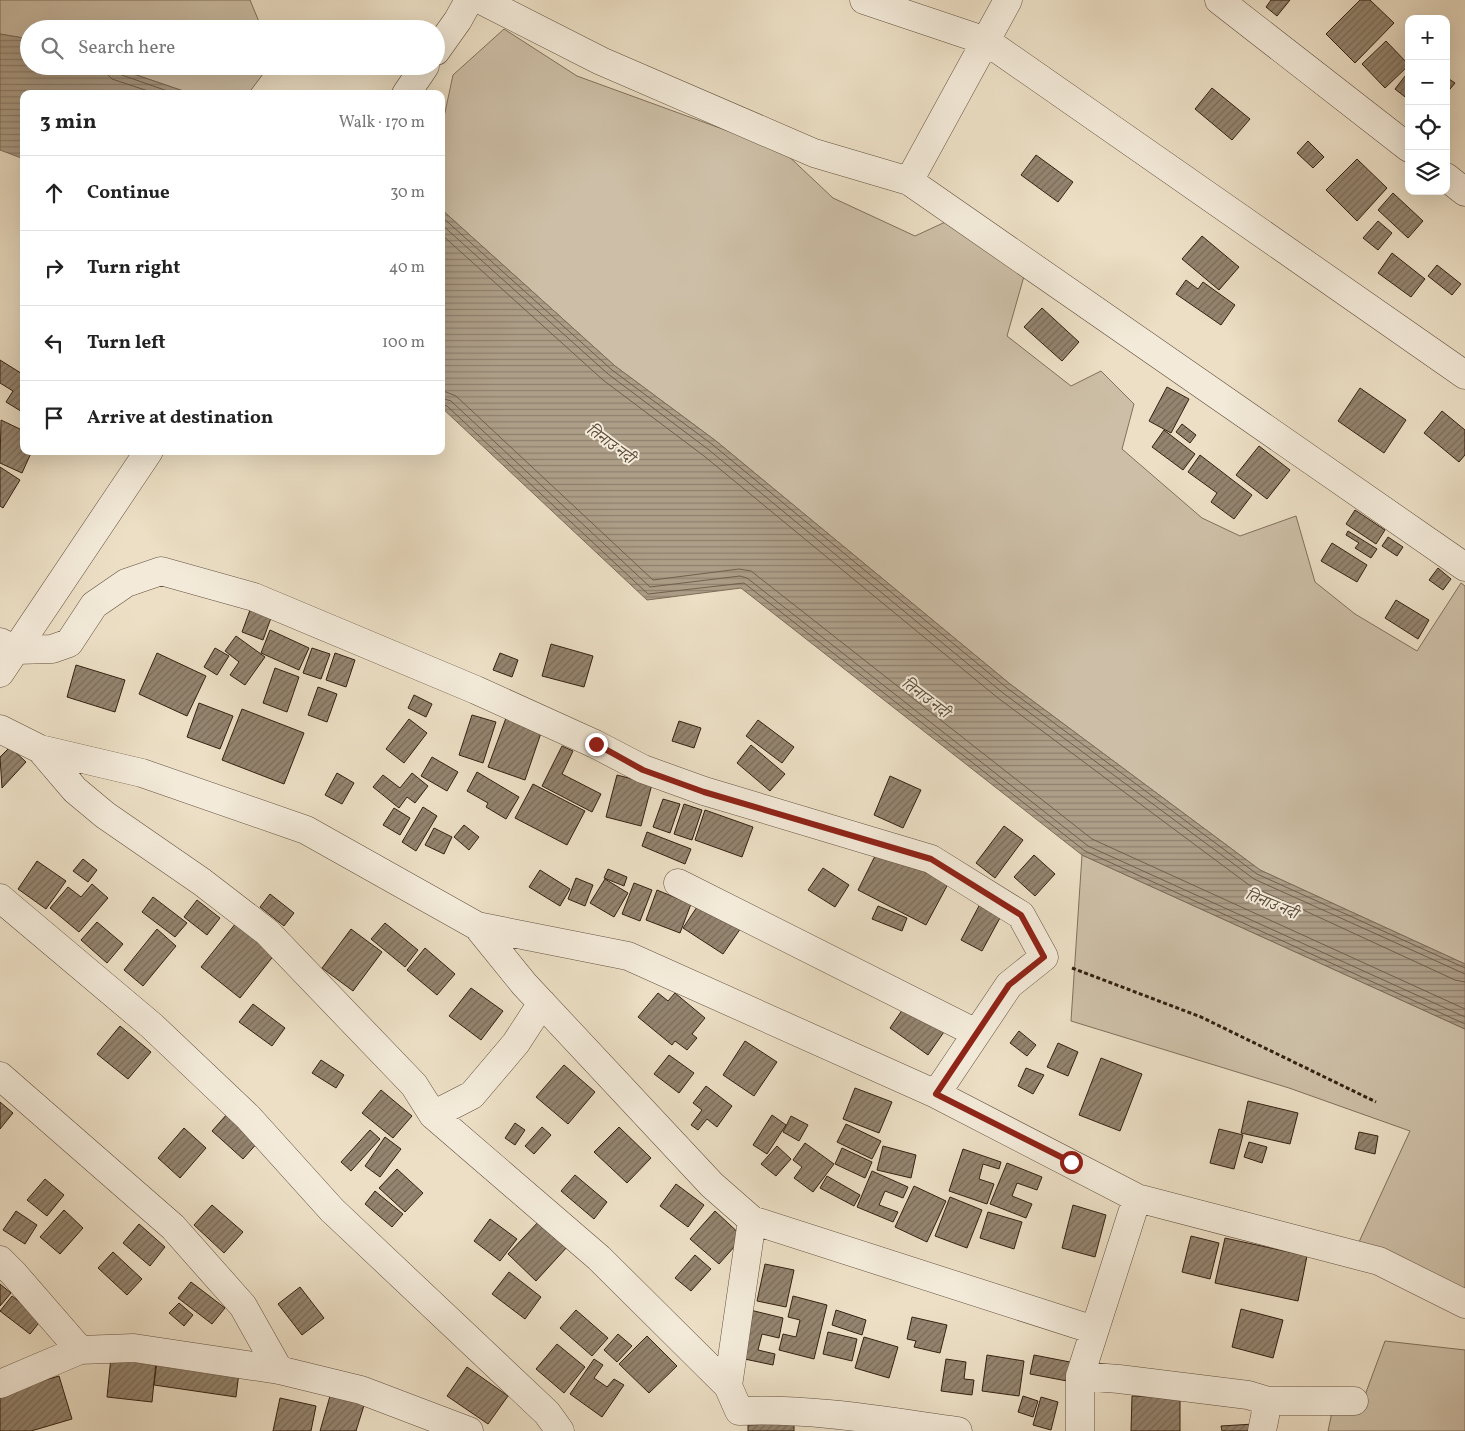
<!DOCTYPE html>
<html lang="en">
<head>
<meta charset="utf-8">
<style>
  body { margin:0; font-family:Vollkorn,"Noto Serif Devanagari",serif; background:#f6f6f6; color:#222 }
  .controls { position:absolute; right:15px; top:15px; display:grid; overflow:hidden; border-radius:10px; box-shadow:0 5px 20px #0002 }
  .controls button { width:45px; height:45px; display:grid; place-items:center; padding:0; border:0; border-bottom:1px solid #e0e0e0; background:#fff; color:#222; font:25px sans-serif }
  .stop { position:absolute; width:15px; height:15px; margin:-11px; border:4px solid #8f2418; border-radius:50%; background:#fff }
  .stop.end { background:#8f2418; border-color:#fff; box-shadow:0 1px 5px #0008 }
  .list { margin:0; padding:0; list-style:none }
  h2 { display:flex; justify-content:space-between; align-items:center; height:65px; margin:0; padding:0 20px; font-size:21px }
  h2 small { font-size:16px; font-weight:400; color:#767676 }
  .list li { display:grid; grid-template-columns:32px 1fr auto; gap:15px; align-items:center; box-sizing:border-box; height:75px; padding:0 20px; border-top:1px solid #e0e0e0 }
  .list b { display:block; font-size:19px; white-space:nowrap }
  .list em { font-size:16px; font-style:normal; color:#767676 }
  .icon { flex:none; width:28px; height:28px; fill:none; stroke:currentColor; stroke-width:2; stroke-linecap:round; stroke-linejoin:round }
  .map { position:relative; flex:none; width:1465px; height:1431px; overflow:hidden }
  .search { position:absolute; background:#fff; box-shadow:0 5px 20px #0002; left:20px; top:20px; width:425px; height:55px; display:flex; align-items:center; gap:12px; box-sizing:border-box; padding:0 18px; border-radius:28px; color:#767676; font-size:19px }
  .panel { position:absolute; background:#fff; box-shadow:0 5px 20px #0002; left:20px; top:90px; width:425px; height:365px; border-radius:10px }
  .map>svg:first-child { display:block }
  .grass { fill:#cdbfa7; stroke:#80705c }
  .water { fill:url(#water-rules); stroke:#7d6c59 }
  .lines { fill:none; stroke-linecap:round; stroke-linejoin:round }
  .shore { stroke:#70604d; stroke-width:1 }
  .building { fill:url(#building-hatch); stroke:#342112 }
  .minor-casing { stroke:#62503f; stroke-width:29 }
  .tertiary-casing { stroke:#62503f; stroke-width:29 }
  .path { stroke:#342112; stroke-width:3; stroke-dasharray:4 2.5; stroke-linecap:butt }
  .minor { stroke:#f3ead9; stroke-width:28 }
  .tertiary { stroke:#f3ead9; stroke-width:28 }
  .route { stroke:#8f2418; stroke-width:6 }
  .labels { text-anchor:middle; stroke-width:4; stroke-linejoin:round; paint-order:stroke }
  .water-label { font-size:16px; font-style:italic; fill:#5e4d3b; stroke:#f3ead9 }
</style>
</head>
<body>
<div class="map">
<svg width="1465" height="1431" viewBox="0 0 1465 1431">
  <defs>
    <pattern id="water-rules" width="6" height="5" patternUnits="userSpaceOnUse" patternTransform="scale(1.25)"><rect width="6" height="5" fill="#ad9e88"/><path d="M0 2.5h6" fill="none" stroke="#8e806e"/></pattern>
    <pattern id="building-hatch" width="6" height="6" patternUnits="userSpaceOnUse" patternTransform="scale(1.25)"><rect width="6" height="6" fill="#94846f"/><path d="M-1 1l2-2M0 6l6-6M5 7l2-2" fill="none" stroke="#7a6c5a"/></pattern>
  </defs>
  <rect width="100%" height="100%" fill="#ecdfc5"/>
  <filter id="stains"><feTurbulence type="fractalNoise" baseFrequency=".004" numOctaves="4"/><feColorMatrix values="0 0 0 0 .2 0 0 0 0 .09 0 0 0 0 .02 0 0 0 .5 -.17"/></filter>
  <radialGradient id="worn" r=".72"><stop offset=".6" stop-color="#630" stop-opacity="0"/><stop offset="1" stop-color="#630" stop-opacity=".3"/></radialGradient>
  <!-- grass -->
  <path class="grass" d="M0,0H250L262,29H29V39L0,34Z
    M504,29L577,76L783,151L833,198L915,236L967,212L1030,255L1007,336L1071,386L1101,371L1134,404L1122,449L1202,518L1240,536L1296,516L1315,582L1355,614L1417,651L1461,583L1465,586V964L1260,870L1010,684L716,441L615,366L441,209V131L453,75Z
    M110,66H269L248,94H192Z
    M1082,855L1465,1029V1294L1359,1242L1410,1131L1289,1088L1071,1021Z
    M1385,1341L1465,1350V1431H1328L1332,1412L1358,1414Z"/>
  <!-- water -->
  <path class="water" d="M0,34L29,39V66H110L192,94H24V159L0,150Z
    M441,209L615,366L716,441L1010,684L1260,870L1465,964V1029L1082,855L741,588L647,600L441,407Z"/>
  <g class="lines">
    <!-- shore -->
    <path class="shore" d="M106,66L107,74L112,79L157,94
      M112,66L116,73L176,94
      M441,216L612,370L713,445L1007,688L1257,874L1465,968
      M441,224L608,374L709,450L1003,693L1254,879L1465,974
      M441,234L603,380L704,456L998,698L1249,885L1455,980L1465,982
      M441,390L456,396L653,580L739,569L751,571L1092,839L1465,1009
      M441,398L451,401L650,587L740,576L747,578L1088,846L1465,1017
      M441,404L447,406L648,594L744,583L1085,851L1465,1024"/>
  </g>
  <!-- building -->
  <path class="building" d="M1271,0H1290L1277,16L1266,7Z
    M1360,0H1370L1394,23L1355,63L1326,34Z
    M1386,41L1409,65L1385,88L1362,64Z
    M1409,71V100L1395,89Z
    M1446,77L1455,83L1446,94Z
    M1212,88L1250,119L1232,140L1195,109Z
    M1308,141L1324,157L1313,168L1297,153Z
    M1036,155L1073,182L1058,202L1021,175Z
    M1357,159L1387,188L1357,221L1326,190Z
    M1393,193L1423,221L1408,238L1378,210Z
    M1378,221L1392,233L1378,250L1363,238Z
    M1202,236L1239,267L1219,290L1182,259Z
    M1392,253L1425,279L1411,297L1378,273Z
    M1437,265L1461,284L1452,295L1428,276Z
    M1186,280L1198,289L1203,282L1235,305L1221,325L1176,294Z
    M1042,308L1079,342L1062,361L1024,327Z
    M0,360L24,375V413L6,402L13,391L0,383Z
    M1167,387L1189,399L1171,433L1149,421Z
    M1360,388L1406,420L1384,453L1338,421Z
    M1442,411L1465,430V455L1459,462L1424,433Z
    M1,420L24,431V451H32L22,473L0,463Z
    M1182,424L1196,435L1190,443L1176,432Z
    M1164,430L1195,454L1183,470L1152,447Z
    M1259,446L1290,470L1267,499L1236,475Z
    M1200,455L1252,495L1234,519L1211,502L1217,493L1188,472Z
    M0,467L20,480L3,508L0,506Z
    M1355,510L1385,530L1376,544L1346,524Z
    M1348,531L1377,549L1371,558L1355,548L1359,543L1346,535Z
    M1388,537L1403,547L1397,556L1382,546Z
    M1332,543L1367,565L1357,582L1321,561Z
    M1438,568L1451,579L1443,590L1429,580Z
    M1396,600L1429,620L1418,639L1385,618Z
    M250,610L271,618L263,640L242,632Z
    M270,630L309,648L299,670L261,653Z
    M236,636L265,657L245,685L230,675L239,662L225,651Z
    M551,644L593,656L584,687L542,676Z
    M215,648L229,656L217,675L204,667Z
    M312,648L330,654L321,679L303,673Z
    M157,653L206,676L187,716L139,694Z
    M335,653L355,660L346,687L326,680Z
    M500,653L518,660L512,677L493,670Z
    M76,665L125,680L115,712L67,697Z
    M275,668L299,677L287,712L263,703Z
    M318,687L337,694L327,722L308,715Z
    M414,695L432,704L426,717L408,708Z
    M199,703L233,716L220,749L187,737Z
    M242,709L304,733L284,784L222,760Z
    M472,715L496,722L483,763L459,755Z
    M506,718L542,730L525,780L488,767Z
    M409,719L427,733L404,763L386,749Z
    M758,720L794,747L782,763L746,736Z
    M679,721L701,728L694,748L672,741Z
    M751,745L785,774L770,791L737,763Z
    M562,746L573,751L562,774L601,794L592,812L542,786Z
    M10,747L26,762L2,788L0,757Z
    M432,757L458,772L447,791L421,776Z
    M477,772L519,797L506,819L486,807L488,803L467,791Z
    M337,773L354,783L342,804L325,795Z
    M412,773L428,786L415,803L407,797L399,808L373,787L383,775L400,788Z
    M617,775L652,784L641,826L606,817Z
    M890,776L921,790L903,828L874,815Z
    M533,784L585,811L567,845L515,818Z
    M663,799L680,804L670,833L653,827Z
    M684,804L702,810L692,840L674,834Z
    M423,807L437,816L416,851L402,842Z
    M394,808L410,818L400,835L383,825Z
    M705,810L753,827L742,857L695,840Z
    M464,825L479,837L469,850L454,837Z
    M1004,826L1023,840L995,878L976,863Z
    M434,828L452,837L444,854L425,845Z
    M647,832L691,849L685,864L642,846Z
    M879,848L948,884L926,925L858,890Z
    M1034,855L1055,874L1035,896L1014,877Z
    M83,859L97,870L88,882L73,871Z
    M37,861L66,881L46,909L18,889Z
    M823,868L849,885L835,907L808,890Z
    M608,869L627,877L624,886L604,878Z
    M540,870L570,889L560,906L529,887Z
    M576,878L593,885L585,906L568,899Z
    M605,879L628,893L614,917L590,903Z
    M634,883L652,890L640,921L622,914Z
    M92,884L108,898L79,932L50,908L68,887L81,897Z
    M657,890L691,904L680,933L646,920Z
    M270,894L294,913L284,926L260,907Z
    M153,897L187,923L175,937L142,912Z
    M703,898L743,925L723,954L683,928Z
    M197,900L220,918L207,935L184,917Z
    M980,904L1001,916L982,951L961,940Z
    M878,906L907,918L902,931L872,919Z
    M97,922L123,944L107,963L81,940Z
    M236,923L275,954L240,998L201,967Z
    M385,923L418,950L405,967L371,939Z
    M157,929L176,946L143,986L124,970Z
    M351,929L382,952L353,991L322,968Z
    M425,948L455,974L437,995L407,970Z
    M471,988L503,1011L481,1040L449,1016Z
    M658,993L668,1001L675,993L705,1018L692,1034L697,1038L687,1050L675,1041L672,1045L638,1017Z
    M907,1003L946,1029L928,1055L890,1028Z
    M253,1004L285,1028L272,1046L239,1022Z
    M120,1026L151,1052L128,1079L97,1054Z
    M1019,1031L1036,1045L1027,1056L1010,1043Z
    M745,1041L777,1062L754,1096L723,1075Z
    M1058,1043L1078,1052L1068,1076L1047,1067Z
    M669,1055L694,1073L679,1093L654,1074Z
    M1101,1058L1142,1074L1120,1131L1079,1115Z
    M321,1060L344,1075L336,1088L312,1073Z
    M564,1065L595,1092L568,1124L536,1097Z
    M1026,1068L1044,1075L1033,1094L1018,1086Z
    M706,1086L732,1106L717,1127L707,1119L698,1130L691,1125L702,1110L693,1103Z
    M855,1088L892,1102L879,1133L843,1119Z
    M381,1090L412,1116L393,1138L362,1113Z
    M1248,1101L1298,1113L1290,1144L1241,1133Z
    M0,1102L13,1113L0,1129Z
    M228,1113L259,1141L243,1159L212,1131Z
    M772,1115L786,1125L767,1154L753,1145Z
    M791,1116L808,1125L799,1141L783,1132Z
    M515,1123L525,1130L515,1145L505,1138Z
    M846,1124L881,1141L872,1159L837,1142Z
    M542,1127L551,1135L534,1154L525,1146Z
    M619,1127L651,1158L627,1183L594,1152Z
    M184,1128L206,1148L180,1178L158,1158Z
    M1219,1129L1243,1135L1234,1169L1210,1163Z
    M370,1130L380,1139L351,1171L341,1162Z
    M1359,1132L1378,1136L1375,1154L1355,1149Z
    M385,1137L401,1149L380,1177L365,1166Z
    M1249,1142L1267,1147L1262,1163L1244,1157Z
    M805,1143L834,1164L813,1192L794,1178L802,1167L793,1160Z
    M777,1146L791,1159L776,1176L761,1164Z
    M883,1146L916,1155L911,1178L877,1170Z
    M842,1148L872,1162L865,1178L835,1164Z
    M963,1149L1001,1162L999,1169L983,1164L979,1179L994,1184L987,1204L949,1191Z
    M1007,1163L1042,1177L1037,1190L1017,1183L1012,1196L1032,1204L1026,1218L990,1204Z
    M397,1169L423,1193L405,1212L379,1188Z
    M872,1171L908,1187L903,1198L885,1191L879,1205L898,1212L893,1222L857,1207Z
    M575,1175L607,1202L594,1219L561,1191Z
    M827,1176L860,1195L854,1206L820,1188Z
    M45,1179L64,1195L47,1216L27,1200Z
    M676,1184L704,1205L688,1227L660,1206Z
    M914,1186L946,1201L927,1242L895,1227Z
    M375,1191L403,1214L392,1227L365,1204Z
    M950,1197L982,1210L967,1248L935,1236Z
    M212,1205L243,1232L224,1253L194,1225Z
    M1073,1205L1106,1215L1095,1257L1062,1248Z
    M64,1210L83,1228L60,1254L40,1237Z
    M16,1211L37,1225L25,1244L3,1230Z
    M715,1211L743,1237L719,1264L690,1239Z
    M988,1212L1022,1222L1014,1249L980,1238Z
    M490,1219L517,1239L500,1261L474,1241Z
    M540,1220L568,1246L536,1281L508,1254Z
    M139,1224L165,1247L150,1266L123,1243Z
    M1191,1236L1219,1243L1210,1279L1182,1272Z
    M1225,1238L1307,1256L1298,1301L1215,1283Z
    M113,1252L142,1279L127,1295L98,1268Z
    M695,1255L711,1269L691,1291L675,1278Z
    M765,1264L794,1270L786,1307L757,1301Z
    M509,1272L541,1297L525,1319L492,1294Z
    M191,1282L225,1308L212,1324L178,1298Z
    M0,1284L11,1293L0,1306Z
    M300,1287L324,1318L302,1335L278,1304Z
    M12,1296L42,1319L30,1334L0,1311Z
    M793,1296L827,1305L814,1359L779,1350L783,1334L796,1337L800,1320L788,1317Z
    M179,1303L193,1315L184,1326L169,1313Z
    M746,1309L783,1318L779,1338L762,1334L758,1350L775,1354L773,1365L735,1357Z
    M1241,1309L1283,1320L1273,1358L1232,1347Z
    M576,1310L608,1338L592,1356L560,1328Z
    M836,1310L866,1320L862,1335L832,1325Z
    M912,1317L947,1325L940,1353L914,1347L916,1341L907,1339Z
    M828,1332L857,1339L852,1361L823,1354Z
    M618,1334L632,1346L617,1362L604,1350Z
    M647,1336L677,1366L649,1393L619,1364Z
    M864,1337L898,1347L889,1378L855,1368Z
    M557,1344L585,1367L564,1393L536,1369Z
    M987,1355L1024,1361L1019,1396L982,1391Z
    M1034,1355L1070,1362L1067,1381L1030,1374Z
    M111,1357L156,1362L152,1402L107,1397Z
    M594,1359L603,1365L594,1378L607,1387L614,1379L624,1385L602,1417L570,1394Z
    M946,1359L966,1362L964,1379L974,1380L972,1395L941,1391Z
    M157,1361L239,1372L236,1397L154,1385Z
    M467,1367L508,1396L488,1424L447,1396Z
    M59,1376L72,1419L31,1431H0V1393Z
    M332,1389L366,1399L356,1431H320Z
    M1023,1396L1038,1401L1033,1417L1018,1412Z
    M1132,1396L1180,1398V1431H1131Z
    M1041,1397L1058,1402L1051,1430L1033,1425Z
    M280,1398L316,1406L311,1431H273Z
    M794,1423V1431H748V1425Z
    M1254,1424V1431H1222L1221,1426Z"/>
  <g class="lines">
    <!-- minor casing -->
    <g class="minor-casing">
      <path id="minor" d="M481,0L601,61L814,153L909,181L1465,567
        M864,0L986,41L1465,375
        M1219,0L1409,148
        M1446,177L1465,192
        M909,181L1008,0
        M0,642L16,650L52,649L69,643L94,605L126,583L161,571L254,597L476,690L595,744L643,769L704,791L931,859L1021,915L1044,957L1009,985L936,1094
        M0,729L40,749L142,773L306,830L477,926L628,956L936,1094L1137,1198L1379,1261L1465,1304
        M40,749L75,790L105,815L202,882L267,932L414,1085L433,1115L472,1095L516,1043L542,1003
        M678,883L976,1033
        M0,898L152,1026L248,1117L332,1210L547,1413L560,1431
        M477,926L524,984L712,1185L752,1220L728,1386
        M0,1076L173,1227L243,1306L279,1370
        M433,1115L599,1258L728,1386L739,1411C813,1408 885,1421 958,1431
        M752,1220L1094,1330
        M0,1260L14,1274L80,1350
        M1080,1376L1137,1198
        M0,1384L80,1350L134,1348L279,1370L361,1390L469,1431
        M1080,1431V1376L1119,1379L1248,1395L1268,1401
        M1262,1431L1268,1401H1354"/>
    </g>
    <!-- tertiary casing -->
    <g class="tertiary-casing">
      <path id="tertiary" d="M436,51L458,20L469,0
        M406,94L425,66
        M0,673L149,451"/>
    </g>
    <!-- path -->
    <path class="path" d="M1072,968L1201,1017L1376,1102"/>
    <!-- minor -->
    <use href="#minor" class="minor"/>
    <!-- tertiary -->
    <use href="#tertiary" class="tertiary"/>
  </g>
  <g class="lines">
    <!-- route -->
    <path class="route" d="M596,744L643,770L704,792L931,859L1021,915L1044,957L1009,985L936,1094L1071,1162"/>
  </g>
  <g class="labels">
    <!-- water labels -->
    <g class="water-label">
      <text transform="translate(611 443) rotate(36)" y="6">तिनाउ नदी</text>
      <text transform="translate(926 697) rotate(37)" y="6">तिनाउ नदी</text>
      <text transform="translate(1272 903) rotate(22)" y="6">तिनाउ नदी</text>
    </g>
  </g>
  <rect width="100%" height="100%" filter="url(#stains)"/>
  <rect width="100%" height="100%" fill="url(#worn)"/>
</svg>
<div class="controls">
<button>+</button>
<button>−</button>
<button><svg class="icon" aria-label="locate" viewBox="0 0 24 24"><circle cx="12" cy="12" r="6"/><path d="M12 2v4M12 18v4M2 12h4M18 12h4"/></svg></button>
<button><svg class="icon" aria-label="layers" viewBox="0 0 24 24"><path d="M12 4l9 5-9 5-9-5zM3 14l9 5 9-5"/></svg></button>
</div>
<div class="stop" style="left:1071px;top:1162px"></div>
<div class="stop end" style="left:596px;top:744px"></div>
<div class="search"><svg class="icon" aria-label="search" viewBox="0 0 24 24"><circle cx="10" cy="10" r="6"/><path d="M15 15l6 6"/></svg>Search here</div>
<section class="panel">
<h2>3 min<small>Walk · 170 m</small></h2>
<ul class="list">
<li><svg class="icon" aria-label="ahead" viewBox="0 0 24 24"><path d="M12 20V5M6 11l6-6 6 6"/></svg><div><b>Continue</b></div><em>30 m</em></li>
<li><svg class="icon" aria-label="right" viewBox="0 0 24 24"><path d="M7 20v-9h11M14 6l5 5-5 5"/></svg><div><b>Turn right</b></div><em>40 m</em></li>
<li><svg class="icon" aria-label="left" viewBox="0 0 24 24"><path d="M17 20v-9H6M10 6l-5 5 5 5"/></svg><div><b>Turn left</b></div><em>100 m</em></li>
<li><svg class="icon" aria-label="arrive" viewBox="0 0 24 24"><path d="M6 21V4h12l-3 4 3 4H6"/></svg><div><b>Arrive at destination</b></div></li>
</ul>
</section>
</div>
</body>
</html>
